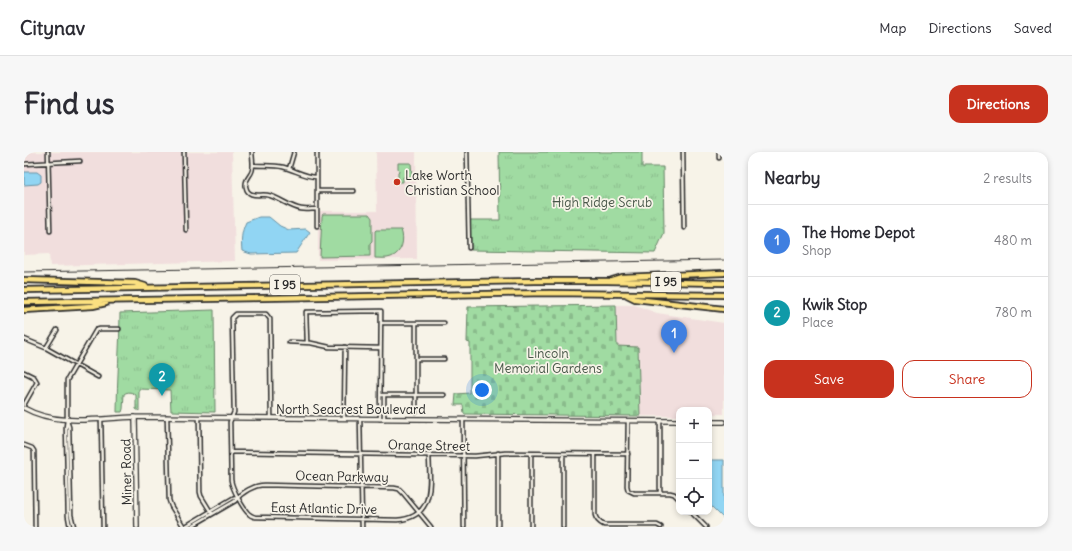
<!DOCTYPE html>
<html lang="en">
<head>
<meta charset="utf-8">
<style>
  body { margin:0; font-family:Delius,sans-serif; background:#f7f7f7; color:#2b2b33 }
  .controls { position:absolute; right:12px; bottom:12px; display:grid; overflow:hidden; border-radius:8px; box-shadow:0 2px 6px #0003 }
  .controls button { width:36px; height:36px; display:grid; place-items:center; padding:0; border:0; border-bottom:1px solid #e1e1e2; background:#fff; color:#2b2b33; font:20px sans-serif }
  .you { position:absolute; left:458px; top:238px; width:14px; height:14px; margin:-10px; border:3px solid #fff; border-radius:50%; background:#1a73e8; box-shadow:0 0 0 6px #1a73e833 }
  .badge { display:grid; place-items:center; width:26px; height:26px; border-radius:50%; background:#c8321e; color:#fff; font-size:13px; font-weight:700 }
  .pin { position:absolute; translate:-50% -33px; filter:drop-shadow(0 1px 2px #0008) }
  .pin::after { content:''; position:absolute; top:21px; width:14px; height:12px; background:inherit; clip-path:polygon(0 0,100% 0,50% 100%) }
  .list { margin:0; padding:0; list-style:none }
  h2 { display:flex; justify-content:space-between; align-items:center; height:52px; margin:0; padding:0 16px; font-size:17px }
  h2 small { font-size:13px; font-weight:400; color:#7c7c81 }
  .list li { display:grid; grid-template-columns:26px 1fr auto; gap:12px; align-items:center; box-sizing:border-box; height:72px; padding:0 16px; border-top:1px solid #e1e1e2 }
  .list b { display:block; font-size:15px; white-space:nowrap }
  .list p { margin:0; font-size:13px; white-space:nowrap; color:#7c7c81 }
  .list em { font-size:13px; font-style:normal; color:#7c7c81 }
  .actions { display:flex; gap:8px; padding:12px 16px }
  .actions a { flex:1; padding:9px 0; border:1px solid #c8321e; border-radius:12px; text-align:center; font-size:14px; color:#c8321e }
  .actions .main { background:#c8321e; color:#fff }
  .icon { flex:none; width:22px; height:22px; fill:none; stroke:currentColor; stroke-width:2; stroke-linecap:round; stroke-linejoin:round }
  .map { position:relative; flex:none; width:700px; height:375px; overflow:hidden; border-radius:12px }
  header { display:flex; align-items:center; gap:24px; box-sizing:border-box; height:56px; padding:0 20px; background:#fff; border-bottom:1px solid #e1e1e2 }
  header strong { font-size:19px }
  nav { display:flex; gap:22px; margin-inline-start:auto; font-size:14px }
  .intro { display:flex; align-items:center; justify-content:space-between; box-sizing:border-box; height:96px; padding:0 24px }
  h1 { margin:0; font-size:28px }
  .button { padding:10px 18px; border-radius:12px; background:#c8321e; color:#fff; font-size:14px; font-weight:700 }
  main { display:flex; gap:24px; padding:0 24px }
  aside { flex:1; background:#fff; border-radius:12px; box-shadow:0 2px 6px #0003 }
  .map>svg:first-child { display:block }
  .built { fill:#f1dedd }
  .grass { fill:url(#grass-tufts); stroke:#668366 }
  .cemetery { fill:url(#cemetery-stones); stroke:#668366 }
  .park { fill:#a0dba2; stroke:#668366 }
  .water { fill:#91d5f3; stroke:#6891a3 }
  .lines { fill:none; stroke-linecap:round; stroke-linejoin:round }
  .street-casing { stroke:#2b2b2b; stroke-width:5.5 }
  .secondary-casing { stroke:#2b2b2b; stroke-width:6 }
  .highway-casing { stroke:#2b2b2b; stroke-width:8 }
  .street { stroke:#f7f3e8; stroke-width:2.5 }
  .secondary { stroke:#f7f3e8; stroke-width:3.5 }
  .highway { stroke:#fbe080; stroke-width:4.5 }
  .rail { stroke:#2b2b2b; stroke-width:1 }
  .poi-dot { fill:#c8321e; stroke:#f7f3e8; stroke-width:1.5 }
  .labels { text-anchor:middle; stroke-width:3.5; stroke-linejoin:round; paint-order:stroke }
  .shield { fill:#f7f3e8; stroke:#686764; stroke-width:1 }
  .shield-label { font-size:12px; font-weight:bold; fill:#2b2b2b }
  .poi-label { font-size:13px; fill:#2b2b2b; stroke:#f7f3e8; text-anchor:start }
  .park-label { font-size:13px; fill:#485749; stroke:#f7f3e8 }
  .street-label { font-size:13px; fill:#2b2b2b; stroke:#f7f3e8 }
</style>
</head>
<body>
<header>
<strong>Citynav</strong>
<nav><a>Map</a><a>Directions</a><a>Saved</a></nav>
</header>
<div class="intro"><h1>Find us</h1><a class="button">Directions</a></div>
<main>
<div class="map">
<svg width="700" height="375" viewBox="0 0 700 375">
  <defs>
    <pattern id="grass-tufts" width="24" height="20" patternUnits="userSpaceOnUse"><rect width="24" height="20" fill="#a0dba2"/><path d="M3 7l-1-3M5 7V3M7 7l1-3M15 17l-1-3M17 17v-4M19 17l1-3" fill="none" stroke="#8abc8c"/></pattern>
    <pattern id="cemetery-stones" width="16" height="16" patternUnits="userSpaceOnUse"><rect width="16" height="16" fill="#a0dba2"/><path d="M2 7V4a2 2 0 0 1 4 0v3zM10 15v-3a2 2 0 0 1 4 0v3z" fill="#8abc8c"/></pattern>
  </defs>
  <rect width="100%" height="100%" fill="#f7f3e8"/>
  <filter id="ink" filterUnits="userSpaceOnUse"><feTurbulence type="fractalNoise" baseFrequency=".025" numOctaves="2"/><feDisplacementMap in="SourceGraphic" scale="8" xChannelSelector="R" yChannelSelector="G"/><feConvolveMatrix kernelMatrix="1 2 1 2 8 2 1 2 1" color-interpolation-filters="sRGB"/></filter>
  <g filter="url(#ink)">
    <!-- built -->
    <path class="built" d="M0,0H208L211,109L26,114L25,102L0,103Z
      M352,0H392L393,107L294,108V59H353Z
      M592,153H611L633,161L700,171V262H685V258H655V264H616L614,195H593Z"/>
    <!-- grass -->
    <path class="grass" d="M475,0H618V15H639L640,81L631,101L447,98L446,68H476Z
      M190,158L191,260L147,259L146,238L115,237V259L112,257V243C108,240 104,239 100,242L99,257L98,260H93C93,227 96,194 96,161Z"/>
    <!-- cemetery -->
    <path class="cemetery" d="M592,153L593,194L614,195L616,264L440,262L439,253H431L432,242L446,241V191L443,190L444,155Z"/>
    <!-- park -->
    <path class="park" d="M374,11H387L388,25H379V30H374V20L375,19L374,16Z
      M299,62H345L348,66V89L346,91V104L296,105L298,64Z
      M352,78H377C381,88 378,101 367,105C362,107 356,106 351,106V79Z"/>
    <!-- water -->
    <path class="water" d="M0,20H13L17,23V30L14,32L0,33Z
      M235,65H245L256,74L265,78L282,77L286,80L272,101L227,102L218,99C217,88 217,81 222,70Z
      M685,308H700V367L685,352Z"/>
    <g class="lines">
      <!-- street casing -->
      <g class="street-casing">
        <path id="street" d="M24,0L26,79
          M160,0L162,78
          M228,0C228,6 230,13 228,19C226,25 220,28 222,35C224,46 235,42 243,43C255,45 265,55 277,57C282,58 288,57 293,57
          M443,0L445,96
          M659,0L660,76
          M695,0V6
          M0,12L56,9
          M229,13C239,14 249,13 259,15C271,18 281,25 293,25
          M265,17L270,0
          M293,39H330
          M293,74V0
          M357,171H420
          M0,187L22,196L74,225
          M265,190L287,191L305,195L356,196
          M283,190L282,160L357,159L356,267
          M22,196L33,178
          M393,207H420
          M0,220L10,225L13,230L0,253
          M357,243H420
          M360,243V267
          M392,260V171
          M143,265L145,348L147,354L160,375
          M175,266L176,340L177,344L188,362
          M247,266L246,167L242,162H212L208,166L210,260L206,270L207,328C208,336 219,357 225,362C227,364 228,364 231,365L373,368C411,366 406,331 405,304
          M320,266L321,195
          M77,267L79,375
          M336,267L338,375
          M439,268L440,375
          M43,269L45,275L47,363L50,375
          M604,269L603,334L604,338L610,341H646L650,342L655,347
          M0,293L8,296L10,299L11,375
          M207,300L451,304L481,301L604,302
          M571,302V363C572,367 576,371 580,373H633L637,375
          M636,341V269
          M667,360L682,375
          M46,375L44,364L42,275L43,268V228L72,178L76,177H95
          M160,375L209,346L213,345
          M166,375L211,349C218,340 230,333 241,333L370,336L375,337L379,341L407,375
          M474,375V301
          M507,375V302
          M539,375V302"/>
      </g>
      <!-- secondary casing -->
      <g class="secondary-casing">
        <path id="secondary" d="M0,256C34,275 74,266 111,265L655,269
          M111,265L113,375
          M685,270H700"/>
      </g>
      <!-- highway casing -->
      <g class="highway-casing">
        <path id="highway" d="M0,128L111,131L121,134
          M588,128L598,125L700,121
          M0,138L512,129H583L700,131
          M603,143L611,147L700,157
          M0,150L526,141L700,143
          M0,158L69,154L82,151"/>
      </g>
      <!-- street -->
      <use href="#street" class="street"/>
      <!-- secondary -->
      <use href="#secondary" class="secondary"/>
      <!-- highway -->
      <use href="#highway" class="highway"/>
      <!-- rail -->
      <path class="rail" d="M0,120L700,108"/>
    </g>
  </g>
  <!-- markers -->
  <circle class="poi-dot" cx="373" cy="30" r="4"/>
  <g class="labels">
    <!-- shield labels -->
    <g class="shield">
      <rect x="627" y="120" width="30" height="20" rx="3"/>
      <rect x="246" y="123" width="30" height="20" rx="3"/>
    </g>
    <g class="shield-label">
      <text x="642" y="134">I 95</text>
      <text x="261" y="137">I 95</text>
    </g>
    <!-- poi labels -->
    <g class="poi-label">
      <text x="381" y="28">Lake Worth<tspan x="381" dy="15">Christian School</tspan></text>
    </g>
    <!-- park labels -->
    <g class="park-label">
      <text x="578" y="55">High Ridge Scrub</text>
      <text x="524" y="206">Lincoln<tspan x="524" dy="15">Memorial Gardens</tspan></text>
    </g>
    <!-- street labels -->
    <g class="street-label">
      <text x="327" y="262">North Seacrest Boulevard</text>
      <text transform="translate(405 293) rotate(1)" y="5">Orange Street</text>
      <text transform="translate(102 320) rotate(-91)" y="5">Miner Road</text>
      <text transform="translate(318 324) rotate(1)" y="5">Ocean Parkway</text>
      <text transform="translate(300 356) rotate(1)" y="5">East Atlantic Drive</text>
    </g>
  </g>
</svg>
<div class="controls">
<button>+</button>
<button>−</button>
<button><svg class="icon" aria-label="locate" viewBox="0 0 24 24"><circle cx="12" cy="12" r="6"/><path d="M12 2v4M12 18v4M2 12h4M18 12h4"/></svg></button>
</div>
<div class="you"></div>
<div class="pin badge" style="left:650px;top:201px;background:#3f7fe0">1</div>
<div class="pin badge" style="left:138px;top:244px;background:#0f9aa8">2</div>
</div>
<aside>
<h2>Nearby<small>2 results</small></h2>
<ul class="list">
<li><span class="badge" style="background:#3f7fe0">1</span><div><b>The Home Depot</b><p>Shop</p></div><em>480 m</em></li>
<li><span class="badge" style="background:#0f9aa8">2</span><div><b>Kwik Stop</b><p>Place</p></div><em>780 m</em></li>
</ul>
<div class="actions"><a class="main">Save</a><a>Share</a></div>
</aside>
</main>
</body>
</html>
